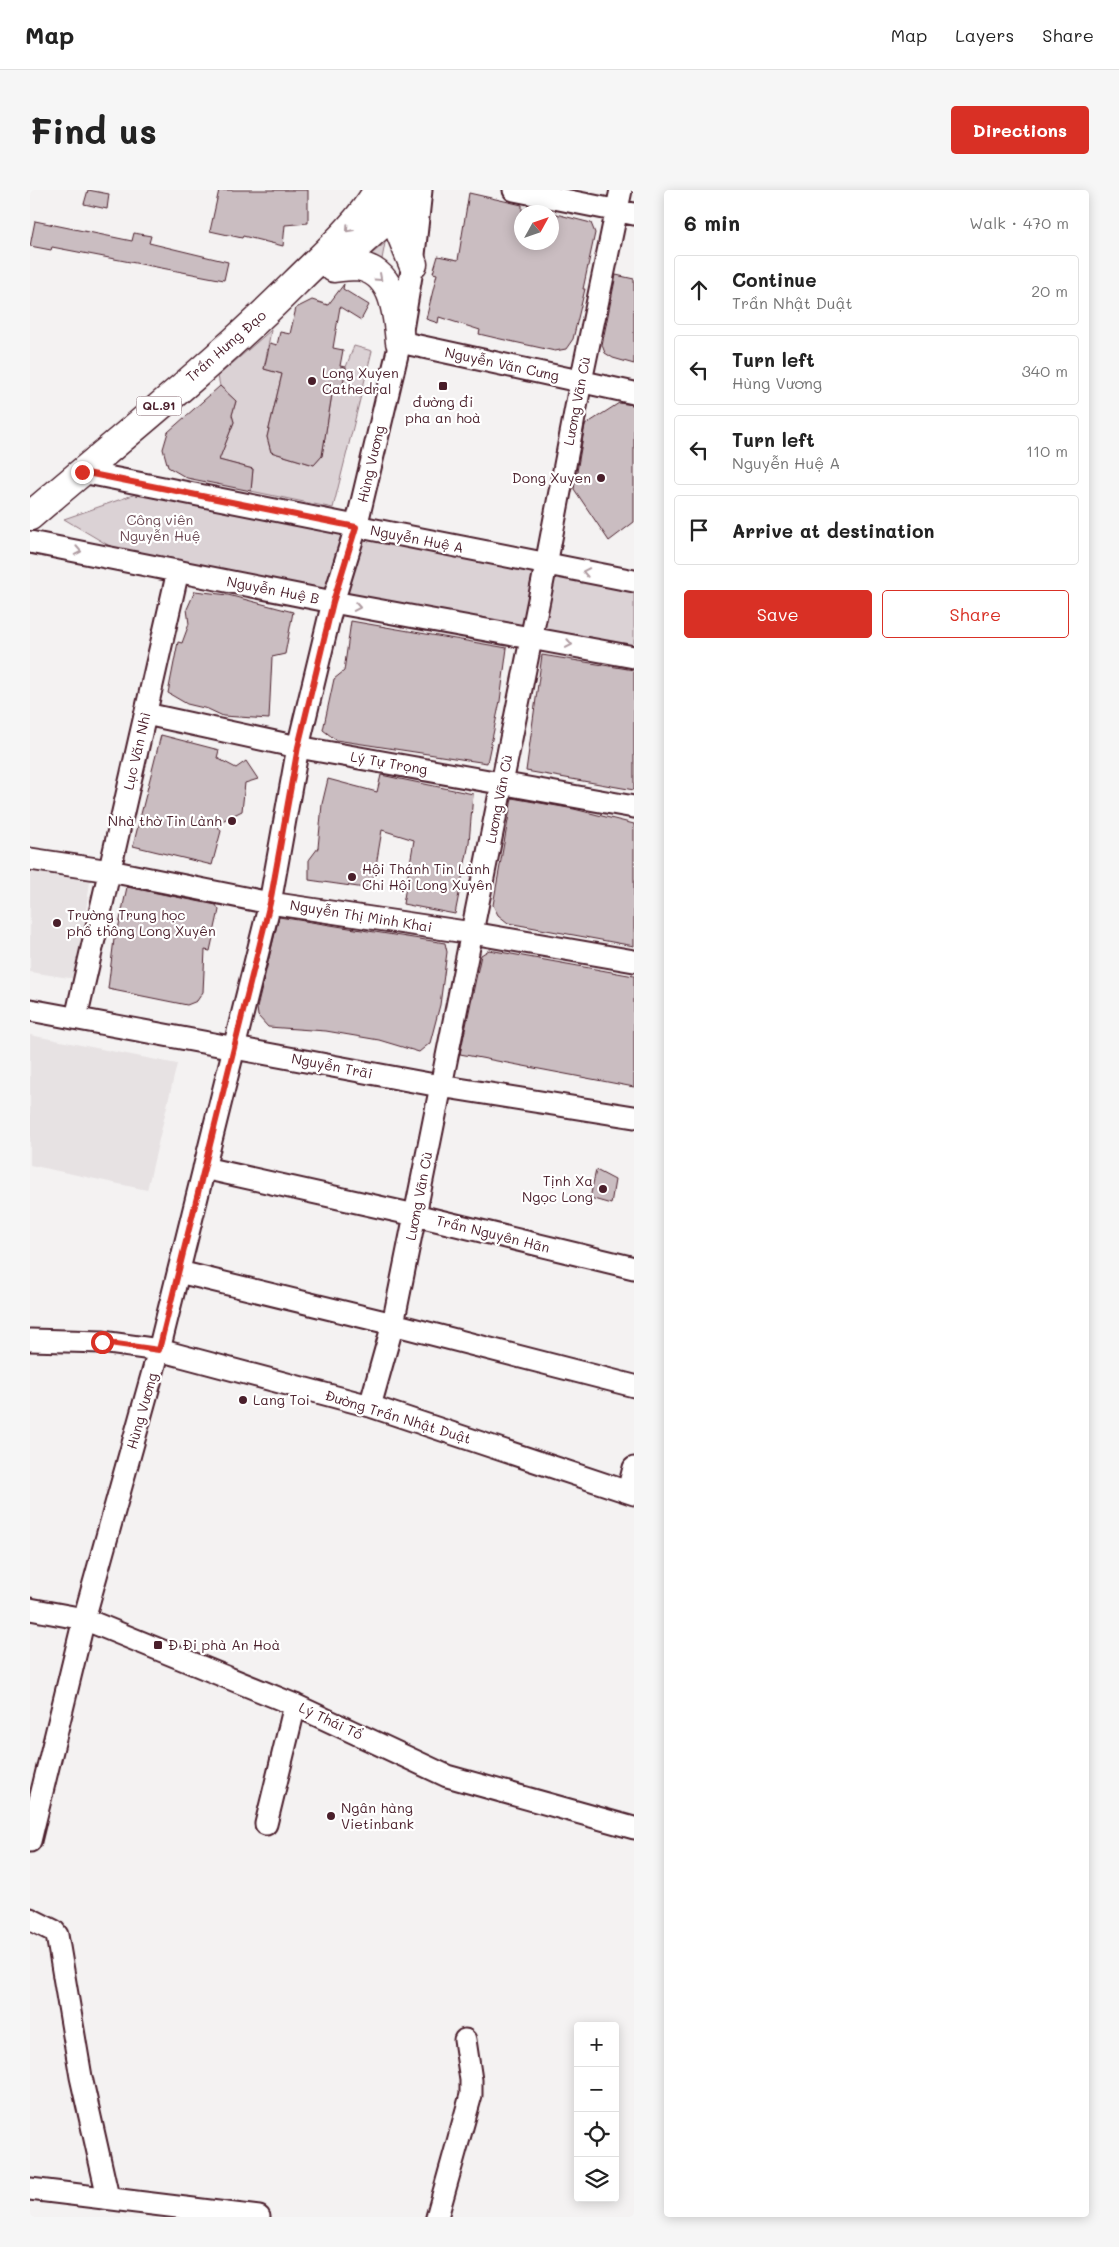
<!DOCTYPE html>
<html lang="en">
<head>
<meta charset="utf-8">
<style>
  body { margin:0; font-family:Mali,sans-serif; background:#f6f6f6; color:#222 }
  .controls { position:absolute; right:15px; bottom:15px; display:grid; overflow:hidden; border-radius:5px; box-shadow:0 2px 12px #0003 }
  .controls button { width:45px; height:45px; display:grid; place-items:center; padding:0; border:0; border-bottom:1px solid #e0e0e0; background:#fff; color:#222; font:25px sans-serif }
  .compass { position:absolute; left:484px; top:15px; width:45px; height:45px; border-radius:50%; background:#fff; box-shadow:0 2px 12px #0003; rotate:50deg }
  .stop { position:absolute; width:15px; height:15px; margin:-11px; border:4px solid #d93025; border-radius:50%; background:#fff }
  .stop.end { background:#d93025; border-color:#fff; box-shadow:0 1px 5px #0008 }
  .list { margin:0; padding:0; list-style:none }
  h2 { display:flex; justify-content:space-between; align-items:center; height:65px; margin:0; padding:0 20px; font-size:21px }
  h2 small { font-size:16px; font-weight:400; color:#767676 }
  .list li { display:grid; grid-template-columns:32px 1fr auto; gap:15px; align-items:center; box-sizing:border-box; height:70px; margin:0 10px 10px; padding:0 10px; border:1px solid #e0e0e0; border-radius:5px }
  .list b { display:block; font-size:19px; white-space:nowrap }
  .list p { margin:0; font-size:16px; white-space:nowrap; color:#767676 }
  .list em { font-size:16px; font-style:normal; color:#767676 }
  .actions { display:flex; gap:10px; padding:15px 20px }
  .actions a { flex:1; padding:11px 0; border:1px solid #d93025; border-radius:5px; text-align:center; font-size:18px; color:#d93025 }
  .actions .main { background:#d93025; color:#fff }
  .icon { flex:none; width:28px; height:28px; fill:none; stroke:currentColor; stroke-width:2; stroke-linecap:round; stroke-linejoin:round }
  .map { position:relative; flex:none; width:604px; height:2027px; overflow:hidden; border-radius:5px }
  header { display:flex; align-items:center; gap:30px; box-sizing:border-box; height:70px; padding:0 25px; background:#fff; border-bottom:1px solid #e0e0e0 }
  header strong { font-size:24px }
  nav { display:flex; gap:28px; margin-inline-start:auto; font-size:18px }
  .intro { display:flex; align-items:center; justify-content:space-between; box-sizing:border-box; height:120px; padding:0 30px }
  h1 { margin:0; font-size:35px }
  .button { padding:12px 22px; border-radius:5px; background:#d93025; color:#fff; font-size:18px; font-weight:700 }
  main { display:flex; gap:30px; padding:0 30px }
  aside { flex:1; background:#fff; border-radius:5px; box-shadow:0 2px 12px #0003 }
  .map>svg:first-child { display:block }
  .built { fill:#e7e2e3 }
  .green { fill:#dbd2d5; stroke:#927880 }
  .building { fill:#cabdc1; stroke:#4a1f2b }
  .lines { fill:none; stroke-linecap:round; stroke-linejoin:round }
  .minor-casing { stroke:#4a1f2b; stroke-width:25 }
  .highway-casing { stroke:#4a1f2b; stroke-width:31 }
  .minor { stroke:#fff; stroke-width:21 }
  .highway { stroke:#fff; stroke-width:28 }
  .oneway { stroke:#ae9aa0 }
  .route { stroke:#d93025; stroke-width:6 }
  .poi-dot { fill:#4a1f2b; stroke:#fff; stroke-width:2 }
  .labels { text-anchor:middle; stroke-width:4.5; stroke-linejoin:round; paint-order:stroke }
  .shield { fill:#fff; stroke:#80626b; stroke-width:1 }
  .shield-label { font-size:12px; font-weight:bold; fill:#4a1f2b }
  .street-label { font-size:14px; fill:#4a1f2b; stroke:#fff }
  .poi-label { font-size:14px; fill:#4a1f2b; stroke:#fff; text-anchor:start }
  .park-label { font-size:14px; fill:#6e4c56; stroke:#fff }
</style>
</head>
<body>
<header>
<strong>Map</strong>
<nav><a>Map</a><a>Layers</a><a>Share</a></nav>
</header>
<div class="intro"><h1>Find us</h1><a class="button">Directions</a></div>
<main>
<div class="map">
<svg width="604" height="2027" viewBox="0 0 604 2027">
  <rect width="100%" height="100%" fill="#f4f2f2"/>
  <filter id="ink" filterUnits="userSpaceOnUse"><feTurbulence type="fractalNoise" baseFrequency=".02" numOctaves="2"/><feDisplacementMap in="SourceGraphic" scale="10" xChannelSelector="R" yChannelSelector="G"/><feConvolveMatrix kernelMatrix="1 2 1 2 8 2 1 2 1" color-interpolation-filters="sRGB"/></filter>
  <g filter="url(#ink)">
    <!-- built -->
    <path class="built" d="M0,674L61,685L46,789L0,782Z
      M0,845L147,874L117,1000L0,975Z"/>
    <!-- green -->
    <path class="green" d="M355,53L350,80L333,71Z
      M241,140L234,179L252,184L237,247L241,262L284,275L292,266L303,198L312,200L316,177L324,156L342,161L303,318L221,301L223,279L189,270L204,232L202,225L206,211L190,196L188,186Z
      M126,297L604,390V464L110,374L34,329Z"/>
    <!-- building -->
    <path class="building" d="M58,0L79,4L77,19L54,14Z
      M189,0H278V33L255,35L253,56L213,46L212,48L180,41Z
      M439,3L492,15V52H522V23L561,33L565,43L553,99H555L543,149L536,159L525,161L466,148L449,144L450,140L409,127L408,133L396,129L407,84L403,83L408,66L428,70Z
      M5,31L102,51L104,43L121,46L119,53L198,72L194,90L22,57L21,60L0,56Z
      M586,85L604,89V174L583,168L575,163L572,155Z
      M314,94L313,99L339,115L331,130L310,117L303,158L313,160L310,176L316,177L312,200L303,198L292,266L284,275L241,262L237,247L252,184L234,179L240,153L247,155L250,142L260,144L266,118L282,110L298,115Z
      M190,196L206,211L202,225L204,232L189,270L223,279L221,301L157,288L138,277L133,259L138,242Z
      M589,213L604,215V332L579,351L544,299L555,235Z
      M165,401L198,405L263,422L255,464L242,467L239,529L193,526L178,519L157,514L138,503L148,452L152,453L159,434L157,419Z
      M321,431L477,458L470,511L457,573L306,550L293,540L304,489L314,481Z
      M512,465L604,480V600L496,581Z
      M131,545L189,560L187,568L206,578L216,571L228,589L215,593L212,621L186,634L191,641L182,675L103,656Z
      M351,585L443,604L439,653L425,724L373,714L384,650L352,640L342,699L279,690V670L288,658L292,614L298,589L347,602Z
      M482,608L544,619L604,634V756L478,733L468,725L463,715Z
      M97,697L186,715L189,720L180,761L175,760L173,802L167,811L157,815L78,799L84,749H86Z
      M249,727L415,753L417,762L410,815L400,853L389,862L349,850L296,841L238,837L228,826L227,818Z
      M459,760L604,786V897L430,864L451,765Z
      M566,980L585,990L581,1014L560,1008Z"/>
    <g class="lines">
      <!-- minor casing -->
      <g class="minor-casing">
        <path id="minor" d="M484,0L604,24
          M370,152L604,203
          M52,282L604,391
          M0,352L303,412L604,467
          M116,524L268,557L604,617
          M0,669L80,681L240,713L442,743L604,771
          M0,820L410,896L604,927
          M46,828L148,381
          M174,978L385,1025L604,1078
          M149,1082L363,1134L604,1196
          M0,1150L72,1152L129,1160L340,1216L604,1304
          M340,1216L363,1134L516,375L551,191L591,0
          M598,1301L604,1278
          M0,1419L54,1429L265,1515L417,1586L604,1638
          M236,1634L265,1515
          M0,1651L54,1429L129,1160L240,713L268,557L303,412L326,337L370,152L383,74L391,0
          M0,1729L24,1741L27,1745L51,1887L78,2007
          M0,1999L229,2027
          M407,2027L441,1905V1890L435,1850"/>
      </g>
      <!-- highway casing -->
      <g class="highway-casing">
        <path id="highway" d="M360,9L363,25L383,74
          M305,76L381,8L385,0
          M304,78C311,77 320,76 327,76C365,81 367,124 370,152
          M0,326C89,250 182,176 265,93C294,64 327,36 348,0"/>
      </g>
      <!-- minor -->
      <use href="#minor" class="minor"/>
      <!-- highway -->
      <use href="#highway" class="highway"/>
    </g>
    <!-- one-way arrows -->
    <defs><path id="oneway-chevron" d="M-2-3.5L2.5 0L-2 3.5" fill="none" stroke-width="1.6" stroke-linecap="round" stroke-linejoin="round" transform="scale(1.25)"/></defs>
    <g class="oneway">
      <use href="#oneway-chevron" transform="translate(319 39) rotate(131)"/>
      <use href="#oneway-chevron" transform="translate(349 88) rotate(42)"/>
      <use href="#oneway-chevron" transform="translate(48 361) rotate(11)"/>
      <use href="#oneway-chevron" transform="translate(556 382) rotate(-169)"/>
      <use href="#oneway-chevron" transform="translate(327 417) rotate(10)"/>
      <use href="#oneway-chevron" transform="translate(539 454) rotate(11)"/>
    </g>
  </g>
  <g class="lines" filter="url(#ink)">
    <!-- route -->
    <path class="route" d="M52,282L326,337L303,412L268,557L240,713L129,1160L72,1152"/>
  </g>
  <!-- markers -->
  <g class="poi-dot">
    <circle cx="282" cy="191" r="5"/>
    <rect x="408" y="191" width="10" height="10" rx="2.5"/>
    <circle cx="571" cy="288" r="5"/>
    <circle cx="202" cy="631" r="5"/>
    <circle cx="322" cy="687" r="5"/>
    <circle cx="27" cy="733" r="5"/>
    <circle cx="573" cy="999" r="5"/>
    <circle cx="213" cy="1210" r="5"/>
    <rect x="123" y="1450" width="10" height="10" rx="2.5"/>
    <circle cx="301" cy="1626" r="5"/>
  </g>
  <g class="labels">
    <!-- shield labels -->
    <rect class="shield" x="106.5" y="206.5" width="45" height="19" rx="4"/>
    <g class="shield-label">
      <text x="129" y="220">QL.91</text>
    </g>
    <!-- street labels -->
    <g class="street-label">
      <text transform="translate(196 156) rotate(-41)" y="5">Trần Hưng Đạo</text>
      <text transform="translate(472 174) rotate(12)" y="5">Nguyễn Văn Cưng</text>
      <text transform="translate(547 211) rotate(-79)" y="5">Lương Vãn Cù</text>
      <text transform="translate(341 274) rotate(-77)" y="5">Hùng Vương</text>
      <text transform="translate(387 349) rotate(11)" y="5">Nguyễn Huệ A</text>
      <text transform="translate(243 400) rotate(11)" y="5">Nguyễn Huệ B</text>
      <text transform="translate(107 561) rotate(-77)" y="5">Lục Văn Nhì</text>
      <text transform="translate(359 573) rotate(10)" y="5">Lý Tự Trọng</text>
      <text transform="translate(469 609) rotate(-79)" y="5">Lương Vãn Cù</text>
      <text transform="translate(331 726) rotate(9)" y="5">Nguyễn Thị Minh Khai</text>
      <text transform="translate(302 876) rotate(11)" y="5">Nguyễn Trãi</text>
      <text transform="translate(389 1006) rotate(-79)" y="5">Lương Vãn Cù</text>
      <text transform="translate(463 1044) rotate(14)" y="5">Trần Nguyên Hãn</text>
      <text transform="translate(112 1221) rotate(-74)" y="5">Hùng Vương</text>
      <text transform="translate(368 1227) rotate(17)" y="5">Đường Trần Nhật Duật</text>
      <text transform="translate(301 1531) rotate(25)" y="5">Lý Thái Tổ</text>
    </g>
    <!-- poi labels -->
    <g class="poi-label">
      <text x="292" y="188">Long Xuyen<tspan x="292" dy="16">Cathedral</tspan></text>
      <text x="413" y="217" text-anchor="middle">đường đi<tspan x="413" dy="16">pha an hoà</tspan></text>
      <text x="561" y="293" text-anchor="end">Dong Xuyen</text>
      <text x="192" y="636" text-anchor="end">Nhà thờ Tin Lành</text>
      <text x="332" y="684">Hội Thánh Tin Lành<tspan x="332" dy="16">Chi Hội Long Xuyên</tspan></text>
      <text x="37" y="730">Trường Trung học<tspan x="37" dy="16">phổ thông Long Xuyên</tspan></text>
      <text x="563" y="996" text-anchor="end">Tịnh Xa<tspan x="563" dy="16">Ngọc Long</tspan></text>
      <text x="223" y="1215">Lang Toi</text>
      <text x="138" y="1460">Đ Đi phà An Hoà</text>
      <text x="311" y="1623">Ngân hàng<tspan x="311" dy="16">Vietinbank</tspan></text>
    </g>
    <!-- park labels -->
    <g class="park-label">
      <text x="130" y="335">Công viên<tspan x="130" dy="16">Nguyễn Huệ</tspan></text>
    </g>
  </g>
</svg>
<div class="controls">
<button>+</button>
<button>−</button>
<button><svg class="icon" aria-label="locate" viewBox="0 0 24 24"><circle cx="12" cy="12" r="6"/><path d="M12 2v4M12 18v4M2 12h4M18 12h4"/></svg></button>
<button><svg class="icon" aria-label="layers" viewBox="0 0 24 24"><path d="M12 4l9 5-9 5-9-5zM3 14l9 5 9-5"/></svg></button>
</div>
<svg class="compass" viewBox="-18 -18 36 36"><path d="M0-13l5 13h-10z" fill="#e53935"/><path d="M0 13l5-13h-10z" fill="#767676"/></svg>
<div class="stop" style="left:72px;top:1152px"></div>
<div class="stop end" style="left:52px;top:282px"></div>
</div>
<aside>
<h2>6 min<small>Walk · 470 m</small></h2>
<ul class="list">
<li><svg class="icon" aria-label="ahead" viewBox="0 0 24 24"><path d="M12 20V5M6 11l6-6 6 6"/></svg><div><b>Continue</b><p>Trần Nhật Duật</p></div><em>20 m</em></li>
<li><svg class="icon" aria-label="left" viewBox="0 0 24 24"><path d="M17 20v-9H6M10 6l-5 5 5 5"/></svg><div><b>Turn left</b><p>Hùng Vương</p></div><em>340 m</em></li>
<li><svg class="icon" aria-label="left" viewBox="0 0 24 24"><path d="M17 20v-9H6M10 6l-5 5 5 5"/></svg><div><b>Turn left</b><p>Nguyễn Huệ A</p></div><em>110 m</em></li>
<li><svg class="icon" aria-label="arrive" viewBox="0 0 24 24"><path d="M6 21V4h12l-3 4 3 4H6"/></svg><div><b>Arrive at destination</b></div></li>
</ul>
<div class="actions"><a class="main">Save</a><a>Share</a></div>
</aside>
</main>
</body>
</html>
